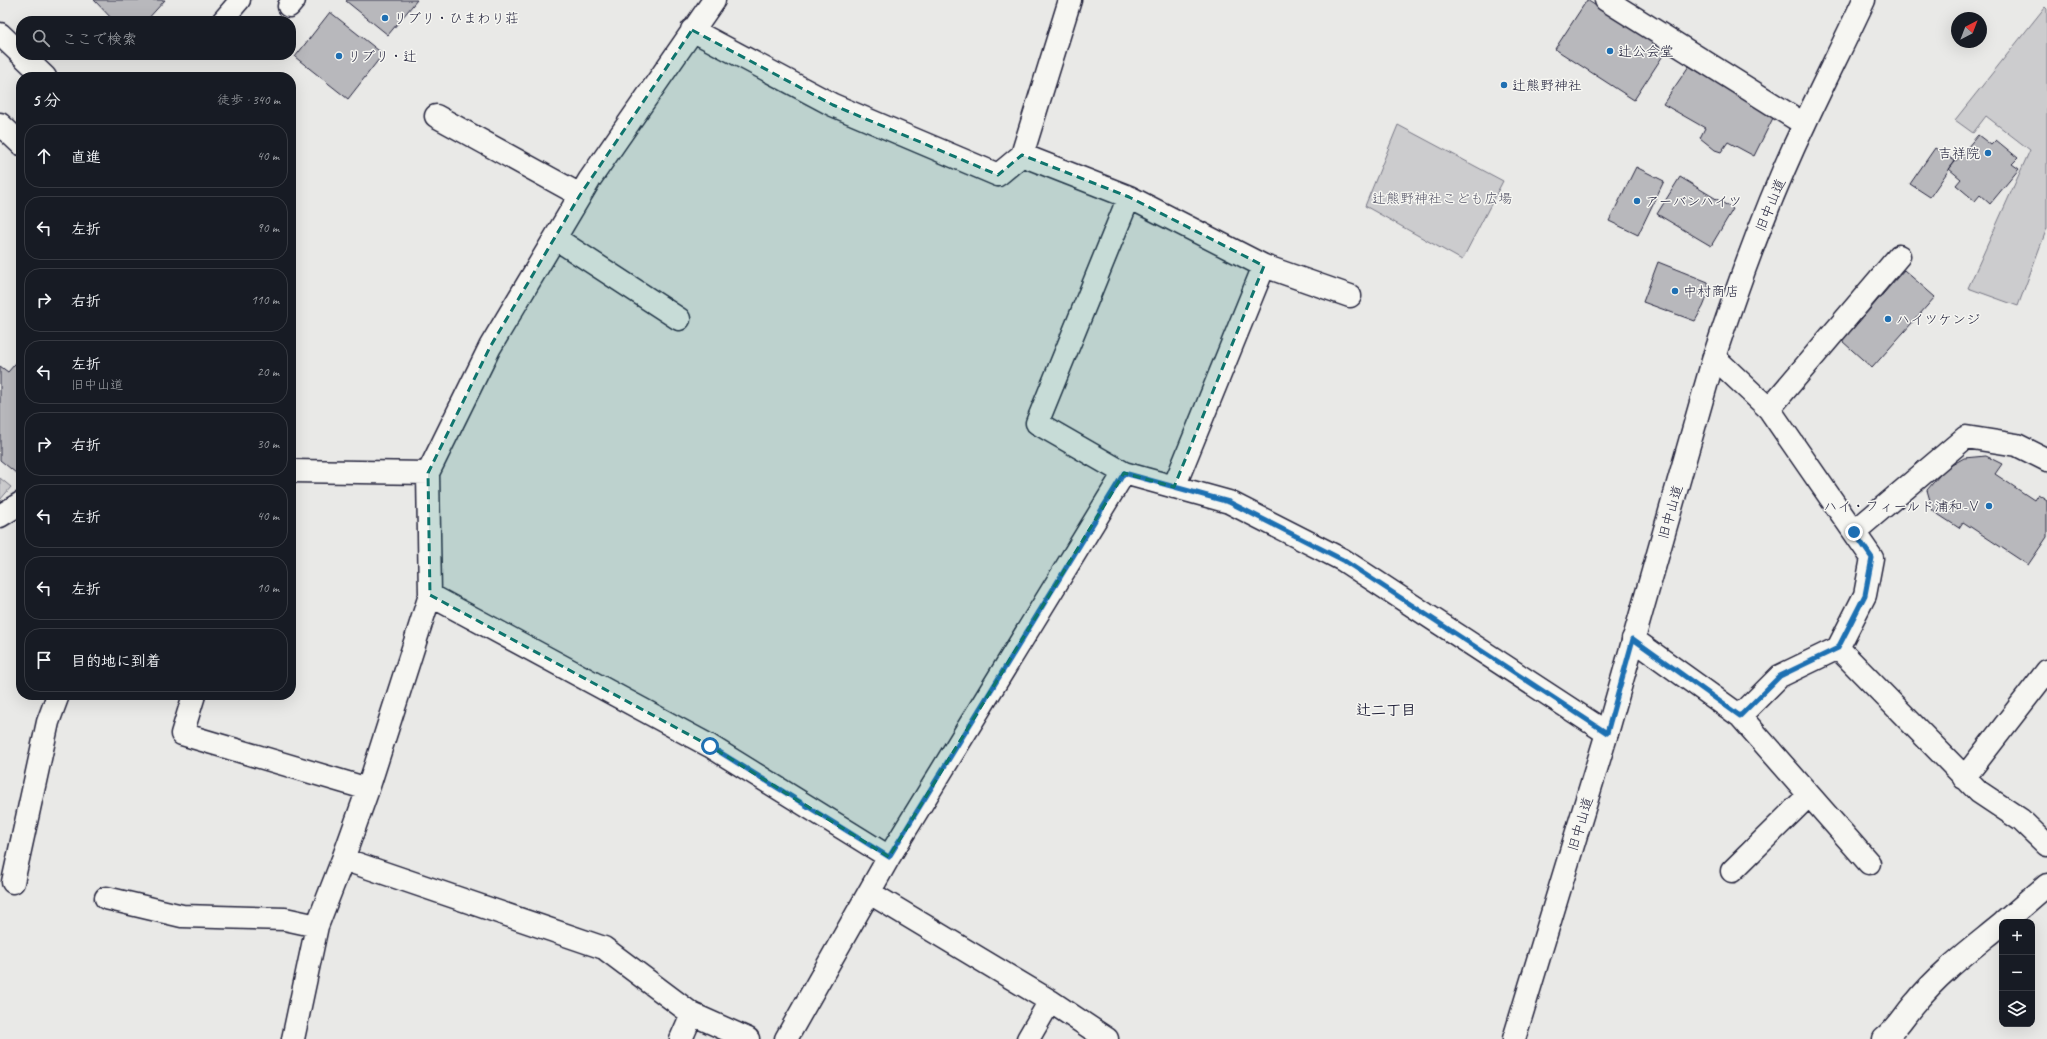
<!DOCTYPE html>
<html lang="ja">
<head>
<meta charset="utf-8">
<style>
  body { margin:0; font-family:Caveat,"Klee One",sans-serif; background:#20242c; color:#f1f3f6 }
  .controls { position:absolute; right:12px; bottom:12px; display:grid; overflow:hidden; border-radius:8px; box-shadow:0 4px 16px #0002 }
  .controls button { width:36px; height:36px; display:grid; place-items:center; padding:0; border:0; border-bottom:1px solid #363941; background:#171b24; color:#f1f3f6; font:20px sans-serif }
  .compass { position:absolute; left:1951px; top:12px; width:36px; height:36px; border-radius:50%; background:#171b24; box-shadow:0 4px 16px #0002; rotate:42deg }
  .stop { position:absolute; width:12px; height:12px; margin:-9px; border:3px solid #1f6fb2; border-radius:50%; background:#fff }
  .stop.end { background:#1f6fb2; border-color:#fff; box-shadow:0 1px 4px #0008 }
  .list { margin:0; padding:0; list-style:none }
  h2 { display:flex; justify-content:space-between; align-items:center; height:52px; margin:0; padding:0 16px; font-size:17px }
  h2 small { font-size:13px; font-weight:400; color:#9ea1a6 }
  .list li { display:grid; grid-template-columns:26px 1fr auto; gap:12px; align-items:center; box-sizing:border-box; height:64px; margin:0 8px 8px; padding:0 8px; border:1px solid #363941; border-radius:16px }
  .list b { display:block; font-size:15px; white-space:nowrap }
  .list p { margin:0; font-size:13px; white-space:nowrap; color:#9ea1a6 }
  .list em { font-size:13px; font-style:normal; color:#9ea1a6 }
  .icon { flex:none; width:22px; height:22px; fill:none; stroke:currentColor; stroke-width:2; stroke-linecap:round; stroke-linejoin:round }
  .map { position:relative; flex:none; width:2047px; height:1039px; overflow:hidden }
  .search { position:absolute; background:#171b24; box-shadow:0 4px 16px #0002; left:16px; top:16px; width:280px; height:44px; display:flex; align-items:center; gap:10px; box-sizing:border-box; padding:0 14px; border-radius:16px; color:#9ea1a6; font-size:15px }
  .panel { position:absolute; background:#171b24; box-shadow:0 4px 16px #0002; left:16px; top:72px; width:280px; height:628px; border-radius:16px }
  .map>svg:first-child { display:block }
  .green { fill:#ccccce; stroke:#777784 }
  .building { fill:#b8b8bc; stroke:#22223b }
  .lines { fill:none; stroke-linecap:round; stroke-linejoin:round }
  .lane-casing { stroke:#22223b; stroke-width:23 }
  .street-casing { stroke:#22223b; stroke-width:25 }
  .secondary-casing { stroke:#22223b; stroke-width:25 }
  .lane { stroke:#f6f6f2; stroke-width:20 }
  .street { stroke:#f6f6f2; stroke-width:22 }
  .secondary { stroke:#f6f6f2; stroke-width:22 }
  .route { stroke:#1f6fb2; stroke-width:5 }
  .marked { fill:#0f766e; fill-opacity:0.2; stroke:#0f766e; stroke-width:3; stroke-dasharray:8 5; stroke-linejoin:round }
  .poi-dot { fill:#1f6fb2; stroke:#f6f6f2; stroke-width:1.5 }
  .labels { text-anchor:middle; stroke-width:3; stroke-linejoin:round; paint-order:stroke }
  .poi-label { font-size:14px; fill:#22223b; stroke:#f6f6f2; text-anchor:start }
  .park-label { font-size:14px; fill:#555567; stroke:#f6f6f2 }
  .street-label { font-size:14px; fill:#22223b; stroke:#f6f6f2 }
  .neighbourhood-label { font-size:15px; font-weight:bold; fill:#22223b; stroke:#f6f6f2 }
</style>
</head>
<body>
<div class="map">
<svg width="2047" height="1039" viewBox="0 0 2047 1039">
  <rect width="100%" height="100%" fill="#e9e9e7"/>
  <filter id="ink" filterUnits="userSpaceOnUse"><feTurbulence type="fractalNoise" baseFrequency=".025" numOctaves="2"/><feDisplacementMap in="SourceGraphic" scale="8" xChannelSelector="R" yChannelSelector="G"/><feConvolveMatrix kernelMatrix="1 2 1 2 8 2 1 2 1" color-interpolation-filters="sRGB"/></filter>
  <g filter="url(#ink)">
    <!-- green -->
    <path class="green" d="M2045,7L2047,9V228L2018,306L1968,288L2030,150L1986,116L1973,133L1955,120Z
      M1398,125L1503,181L1462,260L1365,206Z
      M0,478L11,487L0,500Z"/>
    <!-- building -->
    <path class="building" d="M94,0H165L146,21H114Z
      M347,0H417L388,35L346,1Z
      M1587,0L1666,51L1634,100L1555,49Z
      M330,12L383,54L348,99L295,57Z
      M1689,66L1702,74L1705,69L1774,116L1754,156L1728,142L1721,152L1715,150L1700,138L1705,128L1663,104Z
      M1978,135L1991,145L1996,140L2018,158L2012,164L2019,169L1990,204L1980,195L1975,201L1956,185L1961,179L1949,169Z
      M1935,148L1955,161L1930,197L1910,184Z
      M1636,167L1664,181L1638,235L1609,221Z
      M1680,177L1733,209L1711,246L1657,214Z
      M1658,262L1708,282L1709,292L1703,307L1695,321L1643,302Z
      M1904,270L1935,297L1872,368L1842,341Z
      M21,357V467L16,473L0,460V366L8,372Z
      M1986,456L2002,464L1995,474L2034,500L2038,494L2047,500V537L2028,565L1963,522L1959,528L1933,511L1927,490L1945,469L1964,458Z"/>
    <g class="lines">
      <!-- lane casing -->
      <g class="lane-casing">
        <path id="lane" d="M222,21L240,0"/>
      </g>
      <!-- street casing -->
      <g class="street-casing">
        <path id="street" d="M1606,0L1804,124
          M289,6L294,0
          M692,30L833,105L998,175L1022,155L1070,0
          M0,34L21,54
          M22,55L45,77
          M436,116L580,195
          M0,124L21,144
          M1022,155L1129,197L1264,266L1350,296
          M1129,197L1037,423L1124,473L1229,502L1343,560L1607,733
          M555,238L679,319
          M1714,357L1769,409L1872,558L1865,595L1838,648
          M1769,409L1899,256
          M291,471L428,473
          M1174,487L1264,266
          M0,516L21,503
          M1854,532L1966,437L2017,445L2047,460
          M430,595L710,746L889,857
          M1633,639L1740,716L1869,863
          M194,695L182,734L368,789
          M1740,716L1780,676L1838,648L1979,792L2021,820L2047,845
          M1964,778L2047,671
          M343,859L604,948L692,1014L748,1039
          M1732,871L1809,795
          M13,882L48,722L58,695
          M870,893L1050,1001L1107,1039
          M106,898L182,916L285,919L317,926
          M2004,922L2047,885
          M293,1039L317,926L343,859L368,789L430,595L428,473L490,347L590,179L714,0
          M681,1039L692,1014
          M786,1039L889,857L1124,473
          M1028,1039L1050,1001
          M1884,1039C1898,1028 1905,1014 1916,1002C1940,972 1973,948 2002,924"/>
      </g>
      <!-- secondary casing -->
      <g class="secondary-casing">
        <path id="secondary" d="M1514,1039L1607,733L1714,357C1740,278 1769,198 1805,123C1824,82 1845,41 1864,0"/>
      </g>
      <!-- lane -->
      <use href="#lane" class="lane"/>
      <!-- street -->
      <use href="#street" class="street"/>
      <!-- secondary -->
      <use href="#secondary" class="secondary"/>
    </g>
  </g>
  <g class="lines" filter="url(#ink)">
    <!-- route -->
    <path class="route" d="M710,746L889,857L1124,473L1229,502L1343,560L1607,733L1633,639L1740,716L1780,676L1838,648L1865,595L1872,558L1854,532"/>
  </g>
  <!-- marked area -->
  <path class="marked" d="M692,30L833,105L998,175L1022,155L1129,197L1264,266L1174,487L1124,473L889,857L710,746L430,595L428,473L490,347L580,195Z"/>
  <!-- markers -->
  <g class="poi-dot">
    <circle cx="385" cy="18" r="4"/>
    <circle cx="1610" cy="51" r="4"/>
    <circle cx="339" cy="56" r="4"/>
    <circle cx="1504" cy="85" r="4"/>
    <circle cx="1988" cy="153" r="4"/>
    <circle cx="1637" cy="201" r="4"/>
    <circle cx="1675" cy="291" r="4"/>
    <circle cx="1888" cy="319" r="4"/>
    <circle cx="1989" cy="506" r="4"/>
  </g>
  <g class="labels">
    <!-- poi labels -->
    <g class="poi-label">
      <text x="393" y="23">リブリ・ひまわり荘</text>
      <text x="1618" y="56">辻公会堂</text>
      <text x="347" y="61">リブリ・辻</text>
      <text x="1512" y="90">辻熊野神社</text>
      <text x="1980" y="158" text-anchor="end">吉祥院</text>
      <text x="1645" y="206">アーバンハイツ</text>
      <text x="1683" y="296">中村商店</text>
      <text x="1896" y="324">ハイツケンジ</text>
      <text x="1981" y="511" text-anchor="end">ハイ・フィールド浦和-Ⅴ</text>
    </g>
    <!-- park labels -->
    <g class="park-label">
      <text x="1442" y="203">辻熊野神社こども広場</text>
    </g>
    <!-- street labels -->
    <g class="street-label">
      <text transform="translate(1770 205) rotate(-67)" y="5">旧中山道</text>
      <text transform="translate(1670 512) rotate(-74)" y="5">旧中山道</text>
      <text transform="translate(1580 824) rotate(-73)" y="5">旧中山道</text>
    </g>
    <!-- neighbourhood labels -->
    <g class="neighbourhood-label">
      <text x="1386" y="715">辻二丁目</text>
    </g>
  </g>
</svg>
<div class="controls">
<button>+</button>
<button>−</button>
<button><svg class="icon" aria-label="layers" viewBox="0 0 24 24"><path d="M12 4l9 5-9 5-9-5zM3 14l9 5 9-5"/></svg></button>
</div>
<svg class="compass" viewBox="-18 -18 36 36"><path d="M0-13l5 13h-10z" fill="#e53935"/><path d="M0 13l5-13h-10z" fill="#9ea1a6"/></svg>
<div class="stop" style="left:710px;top:746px"></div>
<div class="stop end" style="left:1854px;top:532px"></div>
<div class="search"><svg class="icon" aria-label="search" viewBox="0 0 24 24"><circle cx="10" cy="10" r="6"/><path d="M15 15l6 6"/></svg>ここで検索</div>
<section class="panel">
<h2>5 分<small>徒歩 · 340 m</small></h2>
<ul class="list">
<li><svg class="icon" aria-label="ahead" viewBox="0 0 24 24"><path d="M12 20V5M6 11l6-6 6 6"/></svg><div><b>直進</b></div><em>40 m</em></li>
<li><svg class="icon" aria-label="left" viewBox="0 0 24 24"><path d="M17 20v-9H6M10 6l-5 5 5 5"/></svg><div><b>左折</b></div><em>90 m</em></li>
<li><svg class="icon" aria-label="right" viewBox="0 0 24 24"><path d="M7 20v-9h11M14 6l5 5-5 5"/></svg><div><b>右折</b></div><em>110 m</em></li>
<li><svg class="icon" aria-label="left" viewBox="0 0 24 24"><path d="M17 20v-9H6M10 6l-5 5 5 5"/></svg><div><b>左折</b><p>旧中山道</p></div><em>20 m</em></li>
<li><svg class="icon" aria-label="right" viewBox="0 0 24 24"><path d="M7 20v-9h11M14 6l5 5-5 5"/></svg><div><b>右折</b></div><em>30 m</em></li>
<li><svg class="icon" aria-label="left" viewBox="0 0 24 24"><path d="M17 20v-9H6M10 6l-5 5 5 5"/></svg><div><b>左折</b></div><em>40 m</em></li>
<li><svg class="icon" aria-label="left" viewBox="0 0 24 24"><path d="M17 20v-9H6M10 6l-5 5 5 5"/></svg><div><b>左折</b></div><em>10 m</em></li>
<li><svg class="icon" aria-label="arrive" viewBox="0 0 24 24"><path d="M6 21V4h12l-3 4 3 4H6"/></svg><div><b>目的地に到着</b></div></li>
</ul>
</section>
</div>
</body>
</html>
